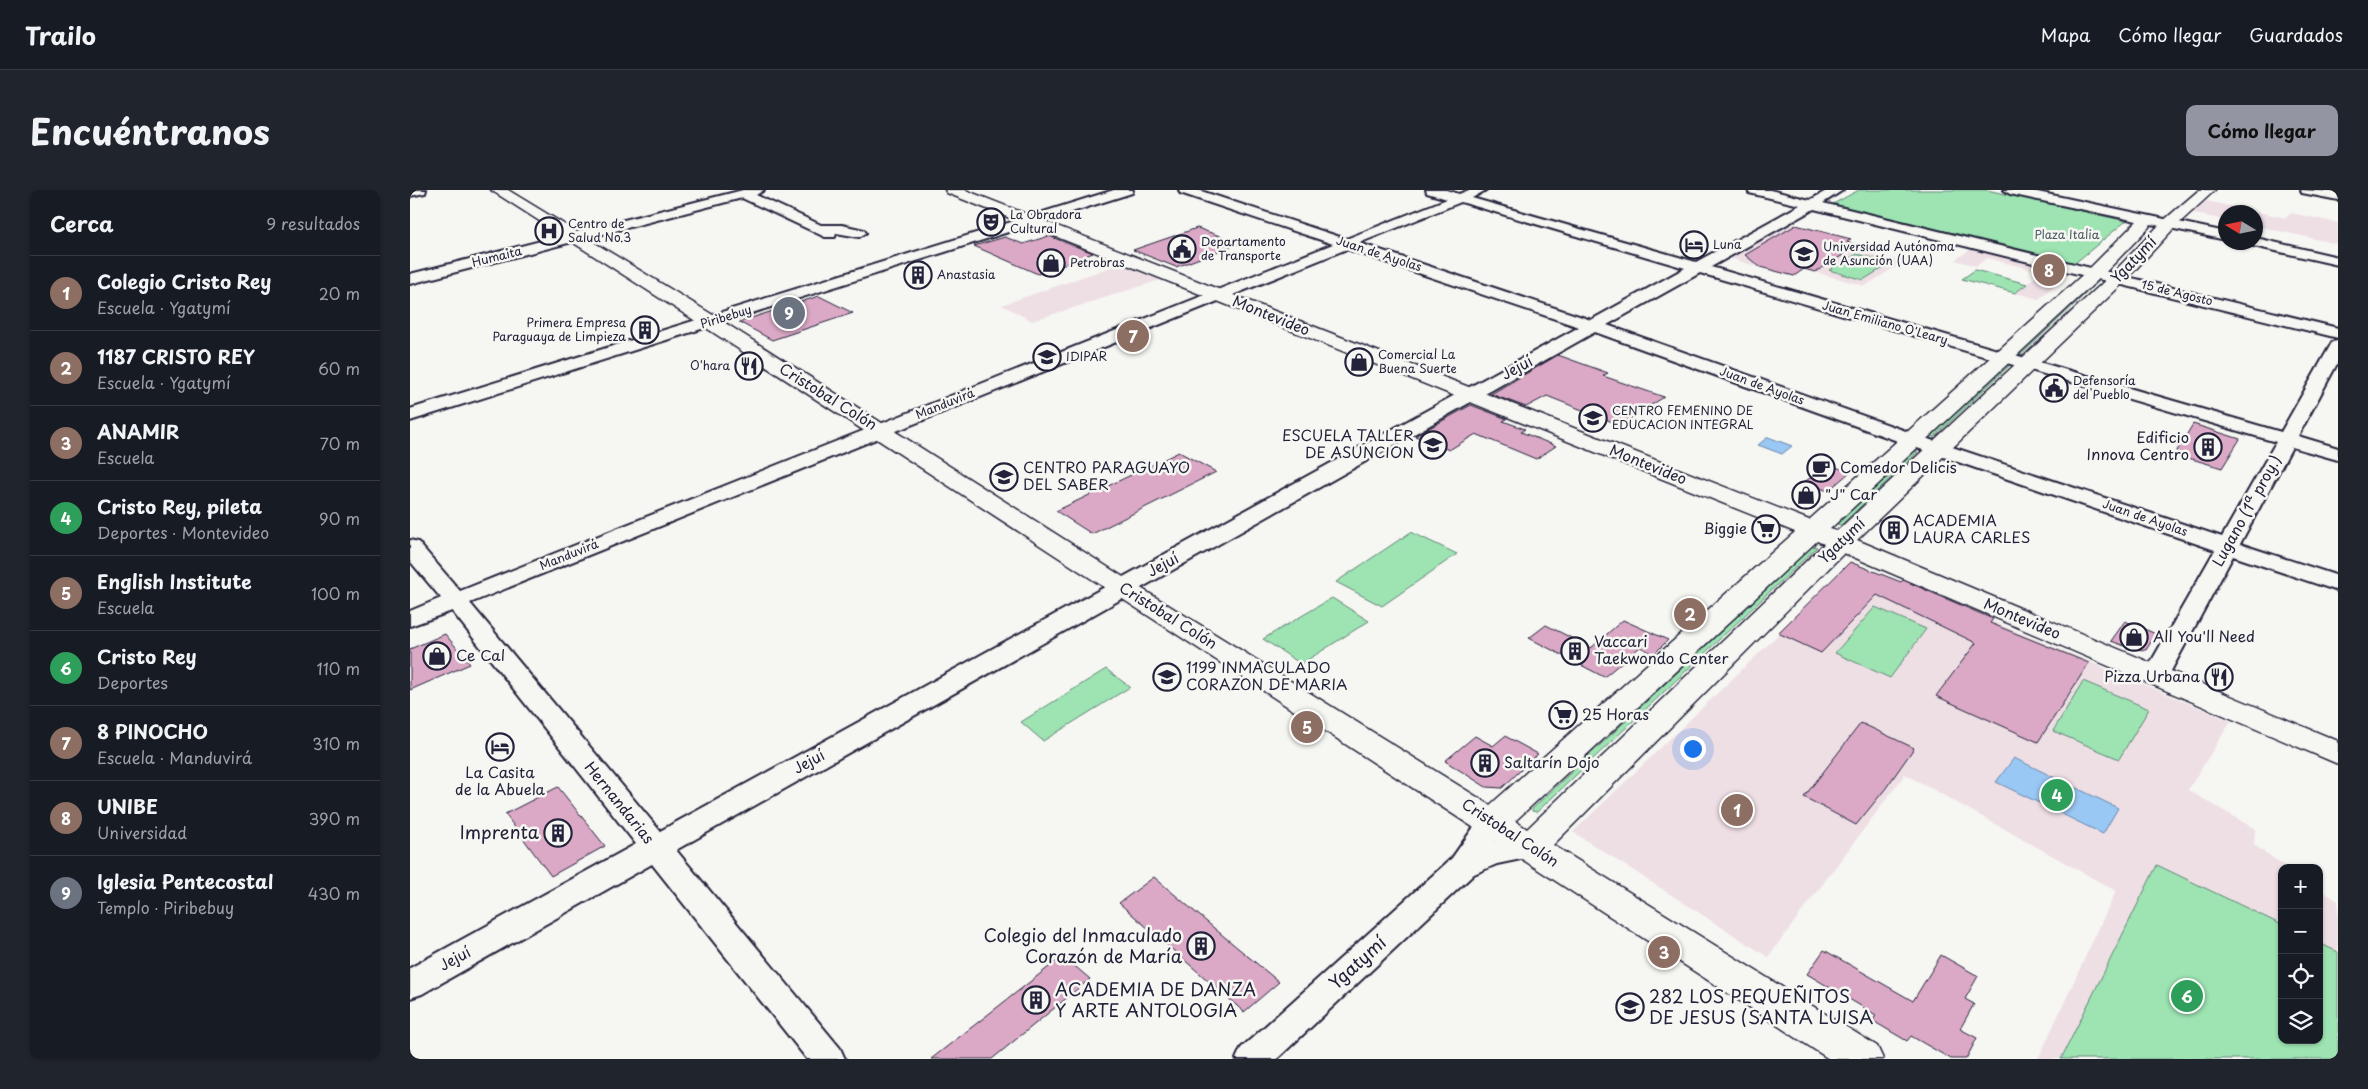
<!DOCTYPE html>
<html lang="es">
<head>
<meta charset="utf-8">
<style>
  body { margin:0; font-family:"Playpen Sans",sans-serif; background:#20242c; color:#f1f3f6 }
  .controls { position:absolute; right:15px; bottom:15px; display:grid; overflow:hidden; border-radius:10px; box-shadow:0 1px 4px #0004 }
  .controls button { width:45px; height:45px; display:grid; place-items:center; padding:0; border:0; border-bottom:1px solid #363941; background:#171b24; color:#f1f3f6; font:25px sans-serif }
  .compass { position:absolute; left:1808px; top:15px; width:45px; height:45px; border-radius:50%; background:#171b24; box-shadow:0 1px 4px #0004; rotate:280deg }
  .you { position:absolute; left:1282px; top:558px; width:18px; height:18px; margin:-12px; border:4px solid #fff; border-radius:50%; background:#1a73e8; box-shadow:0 0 0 8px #1a73e833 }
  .badge { display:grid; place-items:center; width:32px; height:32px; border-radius:50%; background:#9495a2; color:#fff; font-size:16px; font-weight:700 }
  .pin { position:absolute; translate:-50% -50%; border:2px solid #fff; box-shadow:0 1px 5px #0006 }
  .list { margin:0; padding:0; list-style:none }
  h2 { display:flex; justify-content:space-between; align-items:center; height:65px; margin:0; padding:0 20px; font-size:21px }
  h2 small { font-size:16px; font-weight:400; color:#9ea1a6 }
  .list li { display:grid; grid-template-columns:32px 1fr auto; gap:15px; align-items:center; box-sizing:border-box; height:75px; padding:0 20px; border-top:1px solid #363941 }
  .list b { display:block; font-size:19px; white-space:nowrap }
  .list p { margin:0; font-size:16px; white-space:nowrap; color:#9ea1a6 }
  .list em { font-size:16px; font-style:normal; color:#9ea1a6 }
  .icon { flex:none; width:28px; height:28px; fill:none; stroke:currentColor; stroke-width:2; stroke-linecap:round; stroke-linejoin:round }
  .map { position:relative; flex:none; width:1928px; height:869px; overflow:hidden; border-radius:10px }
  header { display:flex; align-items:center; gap:30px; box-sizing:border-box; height:70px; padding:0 25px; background:#171b24; border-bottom:1px solid #363941 }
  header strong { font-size:24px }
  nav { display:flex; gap:28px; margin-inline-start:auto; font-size:18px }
  .intro { display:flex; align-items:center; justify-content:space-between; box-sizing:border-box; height:120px; padding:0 30px }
  h1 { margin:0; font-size:35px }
  .button { padding:12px 22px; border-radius:10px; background:#9495a2; color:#111; font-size:18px; font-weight:700 }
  main { display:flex; gap:30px; padding:0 30px }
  aside { flex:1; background:#171b24; border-radius:10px; box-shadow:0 1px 4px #0004 }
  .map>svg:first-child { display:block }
  .built { fill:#eedfe5 }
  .green { fill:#9de4b2; stroke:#608376 }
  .water { fill:#99c8f4; stroke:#6986aa }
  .building { fill:#dba9c6; stroke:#22223b }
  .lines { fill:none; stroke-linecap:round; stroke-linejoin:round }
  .minor-casing { stroke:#22223b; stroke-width:4 }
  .major-casing { stroke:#22223b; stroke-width:3 }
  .minor { fill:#f6f6f2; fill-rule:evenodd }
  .major { fill:#f6f6f2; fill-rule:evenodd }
  .labels { text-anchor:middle; stroke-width:5; stroke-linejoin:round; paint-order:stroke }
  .far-poi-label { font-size:12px; fill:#22223b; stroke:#f6f6f2; text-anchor:start }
  .far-park-label { font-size:12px; fill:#475c5f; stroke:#f6f6f2 }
  .far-street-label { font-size:12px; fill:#22223b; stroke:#f6f6f2 }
  .street-label { font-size:15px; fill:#22223b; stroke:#f6f6f2 }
  .poi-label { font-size:15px; fill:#22223b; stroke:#f6f6f2; text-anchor:start }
  .near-poi-label { font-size:18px; fill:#22223b; stroke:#f6f6f2; text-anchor:end }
  .near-street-label { font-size:18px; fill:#22223b; stroke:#f6f6f2 }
</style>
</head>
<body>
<header>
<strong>Trailo</strong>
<nav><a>Mapa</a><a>Cómo llegar</a><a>Guardados</a></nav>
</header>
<div class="intro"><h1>Encuéntranos</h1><a class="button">Cómo llegar</a></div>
<main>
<aside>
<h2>Cerca<small>9 resultados</small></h2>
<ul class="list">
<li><span class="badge" style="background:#8d6e63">1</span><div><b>Colegio Cristo Rey</b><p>Escuela · Ygatymí</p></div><em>20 m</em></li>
<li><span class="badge" style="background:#8d6e63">2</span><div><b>1187 CRISTO REY</b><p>Escuela · Ygatymí</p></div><em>60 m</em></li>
<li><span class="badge" style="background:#8d6e63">3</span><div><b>ANAMIR</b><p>Escuela</p></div><em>70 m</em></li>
<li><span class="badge" style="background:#2e9e5b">4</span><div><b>Cristo Rey, pileta</b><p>Deportes · Montevideo</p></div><em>90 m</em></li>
<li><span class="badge" style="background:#8d6e63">5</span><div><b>English Institute</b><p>Escuela</p></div><em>100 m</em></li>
<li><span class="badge" style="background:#2e9e5b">6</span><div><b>Cristo Rey</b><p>Deportes</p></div><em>110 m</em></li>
<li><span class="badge" style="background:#8d6e63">7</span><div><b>8 PINOCHO</b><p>Escuela · Manduvirá</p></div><em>310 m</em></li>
<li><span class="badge" style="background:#8d6e63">8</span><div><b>UNIBE</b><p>Universidad</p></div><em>390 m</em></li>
<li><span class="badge" style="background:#6b7280">9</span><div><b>Iglesia Pentecostal</b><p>Templo · Piribebuy</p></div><em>430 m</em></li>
</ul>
</aside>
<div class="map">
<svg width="1928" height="869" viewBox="0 0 1928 869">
  <rect width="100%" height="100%" fill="#f6f6f2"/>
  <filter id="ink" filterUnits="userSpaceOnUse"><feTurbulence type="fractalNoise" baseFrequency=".02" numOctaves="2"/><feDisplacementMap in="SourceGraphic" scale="10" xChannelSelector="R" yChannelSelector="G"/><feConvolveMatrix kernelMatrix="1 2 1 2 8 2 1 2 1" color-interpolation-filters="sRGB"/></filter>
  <g filter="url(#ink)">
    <!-- built -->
    <path class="built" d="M1796,11L1876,28L1881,23L1928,33V54L1846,36V22H1816L1815,30L1782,23Z
      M1380,34L1441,49L1437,52L1444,54L1438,57L1493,72L1455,96L1394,79H1356L1319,68Z
      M1564,57L1661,81L1629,109L1606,103L1631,82L1577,68L1566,76L1545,70Z
      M710,74L750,90L622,131L592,115Z
      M1443,373L1821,531L1778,600L1845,639L1844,655L1878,678H1872V850H1909V699L1928,711V869H1628L1706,701L1495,584L1358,767L1163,642Z"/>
    <!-- green -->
    <path class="green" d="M1449,0H1577L1716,31L1665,73L1423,14Z
      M1447,64L1481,73L1453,90L1419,80Z
      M1565,80L1617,94L1605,103L1552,89Z
      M1688,90H1690L1611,165L1607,164Z
      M1595,175L1599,176L1524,247L1520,246Z
      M1503,261L1508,262L1431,335L1427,334Z
      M1001,342L1047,364L972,416L926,392Z
      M1402,356L1407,357L1127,622L1122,621V619Z
      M922,408L959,431L891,474L853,449Z
      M1465,417L1516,439L1480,488L1425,463Z
      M696,479L720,497L633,551L611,532Z
      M1673,491L1739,519L1709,569L1643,541Z
      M1747,675L1872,735V850H1909V753L1928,762V869H1651Z"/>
    <!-- water -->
    <path class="water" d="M1358,247L1382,256L1372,264L1348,255Z
      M1604,568L1708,618L1693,644L1586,592Z"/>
    <!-- building -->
    <path class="building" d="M1386,35L1441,49L1437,52L1444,54L1438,57L1443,59L1405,82L1394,79L1384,86L1350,77L1335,65Z
      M787,38L830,53L766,77L723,60Z
      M639,46L683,63L628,84L564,56L595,47L613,54Z
      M409,106L443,123L362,150L329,132Z
      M1148,165L1198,183L1193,186L1254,207L1210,235L1137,206L1116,217L1081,204Z
      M1061,215L1097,229L1093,231L1115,239L1111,242L1146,256L1126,269L1066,244L1039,260L1005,246Z
      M1783,234L1830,249L1812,278L1765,264Z
      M769,262L806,282L682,344L646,321Z
      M1420,275L1440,282L1418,301L1394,292Z
      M1440,372L1491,392L1493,390L1583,429L1580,433L1679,473L1628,552L1526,506L1566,453L1467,405L1411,463L1368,443Z
      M1213,430L1258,450L1244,464L1230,457L1194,487L1119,448L1136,435L1181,458Z
      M1715,431L1746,444L1736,460L1723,459L1701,451Z
      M35,444L60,474L0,500V459Z
      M1451,533L1504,558L1476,598L1446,635L1394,607Z
      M1065,546L1083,556L1095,546L1128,564L1092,598L1076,597L1035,571Z
      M148,597L195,656L141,686L95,624Z
      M744,687L811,744L869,792L834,822L709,713Z
      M1414,760L1503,811L1531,765L1568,786L1555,809L1564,814L1550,839L1567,848L1556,869H1541L1501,846L1497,851L1463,831L1466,825L1397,784Z
      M653,766L680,789L582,869H521Z"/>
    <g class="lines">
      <!-- minor casing -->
      <g class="minor-casing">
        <path id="minor" d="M0,0H16L15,3L0,6Z
          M333,0H354L346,5L411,35H432L454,40L456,43L449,47L426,43L425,47H415L332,8L0,94V84Z
          M704,0H723L722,3L0,231V219Z
          M769,0H788L936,49L1037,9L1017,3L1016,0H1036L1049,4L1059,0H1076L1062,8L1286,72L1390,15L1339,3L1338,0H1360L1400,10L1418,0H1433L1413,13L1928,138V148L1404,19L1301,77L1871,242L1920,156L1922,152L1928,151V172L1888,246L1928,258V270L1882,257L1830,354L1928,386V401L1823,366L1755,492L1746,494L1737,492L1733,486L1805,360L1507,258L1185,142L266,660L430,858L435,869H397L242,674L12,804L0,808V778L226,654L42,421L0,436V421L31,408L0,371V350L8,352L50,401L923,54L770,3ZM1051,12L1275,78L1181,130L949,53ZM937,59L1169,137L250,641L60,413ZM1290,83L1866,252L1812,347L1521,250L1197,135Z
          M1594,0H1618L1816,42V50L1600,4Z
          M1891,0L1928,2V10L1892,3Z
          M1846,48L1928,67V75L1839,55L1837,52H1846Z
          M1083,621L1093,624L1097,632L1085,652L1120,646L1130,649L1135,657L1130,665L1087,674L1064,684L867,869H826L831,858L1042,668L1073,624Z"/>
      </g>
      <!-- major casing -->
      <g class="major-casing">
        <path id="major" d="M81,0H98L298,122L721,392L1080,615L1385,342L537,3L535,0H555L1399,330L1679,79L1727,31H1739L1741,34L1739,37L1691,87L1420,339L1427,341L1701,85L1753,31L1789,0H1805L1765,37L1713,93L1447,350L1928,551V574L1434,363L1143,655L1467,856L1473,869H1419L284,130ZM1407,351L1414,354L1117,639L1105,631Z"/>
      </g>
      <!-- minor -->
      <use href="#minor" class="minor"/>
      <!-- major -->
      <use href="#major" class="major"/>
    </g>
  </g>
  <!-- icons -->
  <defs>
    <g id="theatre-ring" transform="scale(1.4375)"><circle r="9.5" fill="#f6f6f2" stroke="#22223b" stroke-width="1.5"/><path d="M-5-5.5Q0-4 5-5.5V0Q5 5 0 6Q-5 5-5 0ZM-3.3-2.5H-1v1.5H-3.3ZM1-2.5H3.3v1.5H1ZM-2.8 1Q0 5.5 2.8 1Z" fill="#22223b"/></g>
    <g id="hospital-ring" transform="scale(1.4375)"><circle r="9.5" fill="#f6f6f2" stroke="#22223b" stroke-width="1.5"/><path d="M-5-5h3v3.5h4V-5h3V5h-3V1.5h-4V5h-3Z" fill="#22223b"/></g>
    <g id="hotel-ring" transform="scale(1.4375)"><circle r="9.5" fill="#f6f6f2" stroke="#22223b" stroke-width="1.5"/><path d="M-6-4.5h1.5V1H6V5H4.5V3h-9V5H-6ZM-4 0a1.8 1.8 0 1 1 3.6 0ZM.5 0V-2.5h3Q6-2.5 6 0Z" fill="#22223b"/></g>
    <g id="civic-ring" transform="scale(1.4375)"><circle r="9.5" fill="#f6f6f2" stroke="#22223b" stroke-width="1.5"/><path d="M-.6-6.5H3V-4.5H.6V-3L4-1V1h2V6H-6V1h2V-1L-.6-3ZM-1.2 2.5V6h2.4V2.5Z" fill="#22223b"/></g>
    <g id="university-ring" transform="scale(1.4375)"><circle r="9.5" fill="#f6f6f2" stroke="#22223b" stroke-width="1.5"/><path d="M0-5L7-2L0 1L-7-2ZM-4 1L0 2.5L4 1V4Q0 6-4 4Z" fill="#22223b"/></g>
    <g id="shop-ring" transform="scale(1.4375)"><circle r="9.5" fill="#f6f6f2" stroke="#22223b" stroke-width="1.5"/><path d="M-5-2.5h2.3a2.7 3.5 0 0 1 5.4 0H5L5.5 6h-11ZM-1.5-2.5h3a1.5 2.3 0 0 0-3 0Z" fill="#22223b"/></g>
    <g id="building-ring" transform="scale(1.4375)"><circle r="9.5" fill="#f6f6f2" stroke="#22223b" stroke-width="1.5"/><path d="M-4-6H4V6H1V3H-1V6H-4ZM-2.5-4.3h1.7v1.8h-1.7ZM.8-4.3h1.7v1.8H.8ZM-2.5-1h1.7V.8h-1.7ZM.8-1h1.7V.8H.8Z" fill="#22223b"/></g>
    <g id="school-ring" transform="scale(1.4375)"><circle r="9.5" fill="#f6f6f2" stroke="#22223b" stroke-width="1.5"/><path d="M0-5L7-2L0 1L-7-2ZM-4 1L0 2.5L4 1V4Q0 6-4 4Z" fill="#22223b"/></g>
    <g id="restaurant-ring" transform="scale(1.4375)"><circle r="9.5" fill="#f6f6f2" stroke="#22223b" stroke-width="1.5"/><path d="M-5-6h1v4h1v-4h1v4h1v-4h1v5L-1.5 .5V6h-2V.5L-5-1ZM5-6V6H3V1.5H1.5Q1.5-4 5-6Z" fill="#22223b"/></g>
    <g id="cafe-ring" transform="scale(1.4375)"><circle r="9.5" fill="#f6f6f2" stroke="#22223b" stroke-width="1.5"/><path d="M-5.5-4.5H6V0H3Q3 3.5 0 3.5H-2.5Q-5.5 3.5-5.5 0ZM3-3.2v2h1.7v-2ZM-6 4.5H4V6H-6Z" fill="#22223b"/></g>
    <g id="supermarket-ring" transform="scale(1.4375)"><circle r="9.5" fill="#f6f6f2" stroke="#22223b" stroke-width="1.5"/><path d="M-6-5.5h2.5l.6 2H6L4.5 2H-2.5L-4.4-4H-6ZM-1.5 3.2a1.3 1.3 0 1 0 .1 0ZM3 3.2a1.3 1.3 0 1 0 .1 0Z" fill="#22223b"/></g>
  </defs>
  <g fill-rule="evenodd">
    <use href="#theatre-ring" x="581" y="32"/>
    <use href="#hospital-ring" x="139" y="41"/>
    <use href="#hotel-ring" x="1284" y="55"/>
    <use href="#civic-ring" x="772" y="59"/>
    <use href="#university-ring" x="1394" y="64"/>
    <use href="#shop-ring" x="641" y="73"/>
    <use href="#building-ring" x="508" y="85"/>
    <use href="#building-ring" x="235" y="140"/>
    <use href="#school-ring" x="637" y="167"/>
    <use href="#shop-ring" x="949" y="172"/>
    <use href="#restaurant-ring" x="339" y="176"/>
    <use href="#civic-ring" x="1644" y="198"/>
    <use href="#school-ring" x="1183" y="228"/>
    <use href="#school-ring" x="1023" y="255"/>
    <use href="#building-ring" x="1798" y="257"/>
    <use href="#cafe-ring" x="1411" y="278"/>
    <use href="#school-ring" x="594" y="287"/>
    <use href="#shop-ring" x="1396" y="305"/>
    <use href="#supermarket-ring" x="1356" y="339"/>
    <use href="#building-ring" x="1484" y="340"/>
    <use href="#shop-ring" x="1724" y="447"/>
    <use href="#building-ring" x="1165" y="461"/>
    <use href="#shop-ring" x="27" y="466"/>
    <use href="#school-ring" x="757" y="487"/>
    <use href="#restaurant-ring" x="1809" y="487"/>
    <use href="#supermarket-ring" x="1153" y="525"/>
    <use href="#hotel-ring" x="90" y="557"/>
    <use href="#building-ring" x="1075" y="573"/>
    <use href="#building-ring" x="148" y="643"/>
    <use href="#building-ring" x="791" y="756"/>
    <use href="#building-ring" x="626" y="810"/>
    <use href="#school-ring" x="1220" y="817"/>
  </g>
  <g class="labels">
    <!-- far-poi labels -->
    <g class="far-poi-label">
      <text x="600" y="29">La Obradora<tspan x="600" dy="14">Cultural</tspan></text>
      <text x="158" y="38">Centro de<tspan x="158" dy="14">Salud No.3</tspan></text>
      <text x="791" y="56">Departamento<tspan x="791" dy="14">de Transporte</tspan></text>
      <text x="1303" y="59">Luna</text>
      <text x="1413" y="61">Universidad Autónoma<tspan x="1413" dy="14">de Asunción (UAA)</tspan></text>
      <text x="660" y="77">Petrobras</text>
      <text x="527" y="89">Anastasia</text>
      <text x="216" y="137" text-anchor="end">Primera Empresa<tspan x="216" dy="14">Paraguaya de Limpieza</tspan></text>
      <text x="968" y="169">Comercial La<tspan x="968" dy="14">Buena Suerte</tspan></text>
      <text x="656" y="171">IDIPAR</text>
      <text x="320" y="180" text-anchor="end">O'hara</text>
      <text x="1663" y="195">Defensoría<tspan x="1663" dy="14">del Pueblo</tspan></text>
      <text x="1202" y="225">CENTRO FEMENINO DE<tspan x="1202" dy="14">EDUCACION INTEGRAL</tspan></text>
    </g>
    <!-- far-park labels -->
    <g class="far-park-label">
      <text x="1657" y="49">Plaza Italia</text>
    </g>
    <!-- far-street labels -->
    <g class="far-street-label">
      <text transform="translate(969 64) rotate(18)" y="4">Juan de Ayolas</text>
      <text transform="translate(87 67) rotate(-14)" y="4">Humaita</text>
      <text transform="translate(1767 103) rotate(14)" y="4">15 de Agosto</text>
      <text transform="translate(316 127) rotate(-17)" y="4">Piribebuy</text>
      <text transform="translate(1475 133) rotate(16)" y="4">Juan Emiliano O'Leary</text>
      <text transform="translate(1352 196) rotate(20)" y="4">Juan de Ayolas</text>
      <text transform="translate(535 214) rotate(-22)" y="4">Manduvirá</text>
      <text transform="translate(1735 328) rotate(19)" y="4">Juan de Ayolas</text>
      <text transform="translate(159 365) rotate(-22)" y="4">Manduvirá</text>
    </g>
    <!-- street labels -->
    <g class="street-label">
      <text transform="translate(1724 70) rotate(-46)" y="5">Ygatymí</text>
      <text transform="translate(861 126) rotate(22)" y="5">Montevideo</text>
      <text transform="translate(1107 178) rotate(-29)" y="5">Jejuí</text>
      <text transform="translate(418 207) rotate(32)" y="5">Cristobal Colón</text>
      <text transform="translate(1238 275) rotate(22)" y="5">Montevideo</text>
      <text transform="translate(1837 321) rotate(-61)" y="5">Lugano (1ª proy.)</text>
      <text transform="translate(1432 351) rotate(-44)" y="5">Ygatymí</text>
      <text transform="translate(753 375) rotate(-29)" y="5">Jejuí</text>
      <text transform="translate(758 426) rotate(32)" y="5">Cristobal Colón</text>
      <text transform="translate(1612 429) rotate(23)" y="5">Montevideo</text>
      <text transform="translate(399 572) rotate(-29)" y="5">Jejuí</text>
      <text transform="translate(209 613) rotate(51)" y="5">Hernandarias</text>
      <text transform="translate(1100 643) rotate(33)" y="5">Cristobal Colón</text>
      <text transform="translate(45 769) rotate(-29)" y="5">Jejuí</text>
    </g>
    <!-- poi labels -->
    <g class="poi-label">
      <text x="1004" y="251" text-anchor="end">ESCUELA TALLER<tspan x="1004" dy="17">DE ASUNCION</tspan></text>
      <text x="1779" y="253" text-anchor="end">Edificio<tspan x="1779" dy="17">Innova Centro</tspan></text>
      <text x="613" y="283">CENTRO PARAGUAYO<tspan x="613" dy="17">DEL SABER</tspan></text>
      <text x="1430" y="283">Comedor Delicis</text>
      <text x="1415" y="310">"J" Car</text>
      <text x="1503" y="336">ACADEMIA<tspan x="1503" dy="17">LAURA CARLES</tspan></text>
      <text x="1337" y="344" text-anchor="end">Biggie</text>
      <text x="1743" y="452">All You'll Need</text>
      <text x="1184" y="457">Vaccari<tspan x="1184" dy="17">Taekwondo Center</tspan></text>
      <text x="46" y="471">Ce Cal</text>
      <text x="776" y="483">1199 INMACULADO<tspan x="776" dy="17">CORAZON DE MARIA</tspan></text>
      <text x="1790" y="492" text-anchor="end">Pizza Urbana</text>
      <text x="1172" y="530">25 Horas</text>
      <text x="1094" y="578">Saltarín Dojo</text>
      <text x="90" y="588" text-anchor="middle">La Casita<tspan x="90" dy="17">de la Abuela</tspan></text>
    </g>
    <!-- near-poi labels -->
    <g class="near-poi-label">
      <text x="129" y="649">Imprenta</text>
      <text x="772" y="752">Colegio del Inmaculado<tspan x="772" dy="21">Corazón de María</tspan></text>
      <text x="645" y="806" text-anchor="start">ACADEMIA DE DANZA<tspan x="645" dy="21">Y ARTE ANTOLOGIA</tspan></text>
      <text x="1239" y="813" text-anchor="start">282 LOS PEQUEÑITOS<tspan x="1239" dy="21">DE JESUS (SANTA LUISA</tspan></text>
    </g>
    <!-- near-street labels -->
    <g class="near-street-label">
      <text transform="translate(948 773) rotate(-42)" y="6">Ygatymí</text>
    </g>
  </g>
</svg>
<div class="controls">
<button>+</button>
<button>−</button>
<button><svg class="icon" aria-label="locate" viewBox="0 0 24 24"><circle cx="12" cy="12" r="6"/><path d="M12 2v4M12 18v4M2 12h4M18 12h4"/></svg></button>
<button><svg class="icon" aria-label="layers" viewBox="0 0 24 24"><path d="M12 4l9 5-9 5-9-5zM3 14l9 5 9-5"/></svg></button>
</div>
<svg class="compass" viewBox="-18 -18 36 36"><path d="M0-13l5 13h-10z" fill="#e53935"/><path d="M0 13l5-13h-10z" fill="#9ea1a6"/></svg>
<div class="you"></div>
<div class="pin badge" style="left:1327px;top:620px;background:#8d6e63">1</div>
<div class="pin badge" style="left:1280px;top:424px;background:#8d6e63">2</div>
<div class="pin badge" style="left:1254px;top:762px;background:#8d6e63">3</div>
<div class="pin badge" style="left:1647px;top:605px;background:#2e9e5b">4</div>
<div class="pin badge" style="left:897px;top:537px;background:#8d6e63">5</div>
<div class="pin badge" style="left:1777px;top:806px;background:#2e9e5b">6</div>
<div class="pin badge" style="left:723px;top:146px;background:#8d6e63">7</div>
<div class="pin badge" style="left:1639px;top:80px;background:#8d6e63">8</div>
<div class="pin badge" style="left:379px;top:123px;background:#6b7280">9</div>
</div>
</main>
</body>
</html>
